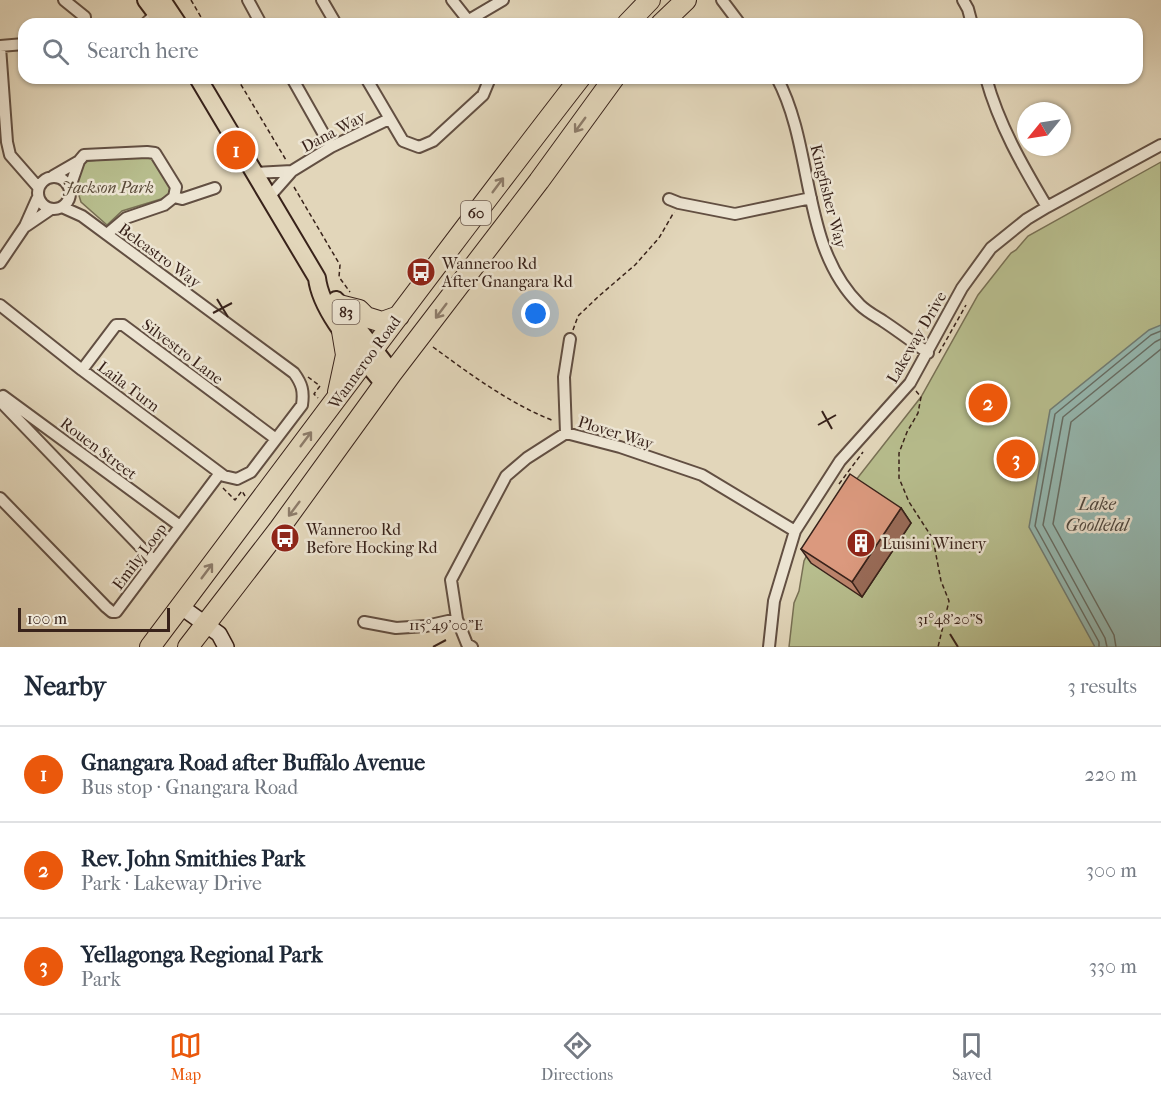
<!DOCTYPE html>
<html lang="en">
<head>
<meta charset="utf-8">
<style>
  body { margin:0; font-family:"IM FELL French Canon",serif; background:#f6f6f7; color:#1f2937 }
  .compass { position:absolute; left:1017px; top:102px; width:54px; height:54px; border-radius:50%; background:#fff; box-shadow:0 2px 4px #0004; rotate:240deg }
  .scale { position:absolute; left:18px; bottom:15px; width:152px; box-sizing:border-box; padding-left:6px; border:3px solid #38221a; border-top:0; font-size:16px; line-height:21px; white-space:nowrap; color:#38221a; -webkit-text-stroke:4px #ece4d2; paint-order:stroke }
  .you { position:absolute; left:536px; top:314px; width:21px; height:21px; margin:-15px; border:4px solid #fff; border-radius:50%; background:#1a73e8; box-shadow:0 0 0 9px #1a73e833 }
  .badge { display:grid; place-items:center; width:39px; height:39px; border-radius:50%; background:#ea580c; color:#fff; font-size:20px; font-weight:700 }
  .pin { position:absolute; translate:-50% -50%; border:3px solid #fff; box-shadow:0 2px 6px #0006 }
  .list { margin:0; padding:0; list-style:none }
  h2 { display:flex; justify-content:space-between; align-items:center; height:78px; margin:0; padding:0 24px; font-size:26px }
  h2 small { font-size:20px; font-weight:400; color:#747a83 }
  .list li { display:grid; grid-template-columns:39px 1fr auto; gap:18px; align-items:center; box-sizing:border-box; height:96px; padding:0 24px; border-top:2px solid #e0e1e3 }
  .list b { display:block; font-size:22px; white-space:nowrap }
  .list p { margin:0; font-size:20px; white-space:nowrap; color:#747a83 }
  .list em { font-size:20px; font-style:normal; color:#747a83 }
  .icon { flex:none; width:33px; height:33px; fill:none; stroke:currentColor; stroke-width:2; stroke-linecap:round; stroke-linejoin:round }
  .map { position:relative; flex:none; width:1161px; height:647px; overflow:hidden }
  .search { position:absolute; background:#fff; box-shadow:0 2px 4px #0004; left:18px; right:18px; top:18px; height:66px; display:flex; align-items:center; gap:15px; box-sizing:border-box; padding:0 21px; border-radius:18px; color:#747a83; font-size:22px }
  .sheet { height:366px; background:#fff }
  nav { display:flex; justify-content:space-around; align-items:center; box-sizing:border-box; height:84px; border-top:2px solid #e0e1e3; background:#fff; font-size:16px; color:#747a83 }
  nav a { display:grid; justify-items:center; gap:3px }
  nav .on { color:#ea580c }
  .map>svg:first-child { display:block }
  .green { fill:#b7bd8d; stroke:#787054; stroke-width:1.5 }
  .water { fill:#95b9b2; stroke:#707d75; stroke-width:1.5 }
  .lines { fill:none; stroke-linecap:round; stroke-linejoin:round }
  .shore { stroke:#666e66; stroke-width:1.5 }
  .street-casing { stroke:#624f42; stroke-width:14 }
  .secondary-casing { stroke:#38221a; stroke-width:18 }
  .primary-casing { stroke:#38221a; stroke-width:20 }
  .highway-casing { stroke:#38221a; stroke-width:22 }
  .path { stroke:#38221a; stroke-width:1.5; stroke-dasharray:4.5 3; stroke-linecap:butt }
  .street { stroke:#ece4d2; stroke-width:10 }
  .secondary { stroke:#ece4d2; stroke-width:15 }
  .primary { stroke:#e2d6ba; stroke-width:16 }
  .highway { stroke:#e2d6ba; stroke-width:20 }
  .wall { fill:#bc846c; stroke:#38221a; stroke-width:1.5 }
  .shaded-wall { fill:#996b58; stroke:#38221a; stroke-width:1.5 }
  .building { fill:#db997e; stroke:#38221a; stroke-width:1.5 }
  .oneway { stroke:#8d7c6a }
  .ticks { fill:none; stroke:#38221a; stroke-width:2 }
  .labels { text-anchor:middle; stroke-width:5; stroke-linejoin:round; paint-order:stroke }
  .shield { fill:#ece4d2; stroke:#6e5c51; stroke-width:1.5 }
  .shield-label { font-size:15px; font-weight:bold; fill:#38221a }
  .street-label { font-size:16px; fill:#38221a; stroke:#ece4d2 }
  .park-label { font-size:16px; font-style:italic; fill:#584937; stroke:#ece4d2 }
  .poi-label { font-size:16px; fill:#38221a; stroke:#ece4d2; text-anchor:start }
  .water-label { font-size:18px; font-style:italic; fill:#4f4840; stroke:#ece4d2 }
  .ticks-label { font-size:15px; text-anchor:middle; fill:#38221a; stroke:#ece4d2; stroke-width:5; stroke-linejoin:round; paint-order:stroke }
</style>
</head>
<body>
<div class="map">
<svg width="1161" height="647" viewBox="0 0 1161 647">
  <rect width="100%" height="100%" fill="#e2d6ba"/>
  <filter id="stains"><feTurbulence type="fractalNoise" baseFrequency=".00333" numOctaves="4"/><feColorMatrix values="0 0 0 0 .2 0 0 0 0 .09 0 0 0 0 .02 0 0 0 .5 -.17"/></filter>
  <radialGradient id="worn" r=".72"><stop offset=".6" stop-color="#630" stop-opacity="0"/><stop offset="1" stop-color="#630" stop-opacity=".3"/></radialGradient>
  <!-- green -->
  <path class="green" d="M144,156L154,157L171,187L170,195L161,199L122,211L107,225L81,202L76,186L84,164L88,161Z
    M1161,162V647H789L794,603L799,591L804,561L823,522L921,397L978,295L1011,253L1016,250L1028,236Z"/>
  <!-- water -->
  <path class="water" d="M1161,325V647H1095L1029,527L1050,410L1149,330Z"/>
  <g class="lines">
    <!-- shore -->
    <path class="shore" d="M1099,647V642L1035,526L1055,414L1151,335L1161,331
      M1107,647L1105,638L1043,525L1063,417L1155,342L1161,339
      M1116,647L1114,635L1053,524L1071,422L1161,349"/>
    <!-- street casing -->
    <g class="street-casing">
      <path id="street" d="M64,0L85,17V24
        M248,0L261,24
        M322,0L336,24
        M452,0L471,24
        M722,0L740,24
        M963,0L968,9L972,24
        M469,20L503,0
        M145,24L160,10
        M0,46L24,44
        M0,47L7,142L10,155L38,187
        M292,78L331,147
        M366,78L403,141L419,147L433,141L483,95L490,78
        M777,78C815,149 800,246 860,305C866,311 875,316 883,321C898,331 913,342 928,353
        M986,78C999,125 1022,165 1047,207
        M255,173L292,171
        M53,176L79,161L84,155L147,152L155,153L176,187L174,197L164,205L126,218L107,234
        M38 193a16 16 0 1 1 32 0a16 16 0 1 1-32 0Z
        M70,187L79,161
        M174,197L182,199L215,188
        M269,197L292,171L331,147L389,119
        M669,199L679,203L735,214L811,198
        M26,226L51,209
        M0,263L25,226L37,199
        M0,305L82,370L224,476L237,479L251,472L302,405C304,391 302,384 294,373L82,216L62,207
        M82,370L116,325H123L276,439
        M0,398L3,396L180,526
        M0,401L154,561
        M566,433L564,377L570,339
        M0,498L106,607L112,612H116L220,473
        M364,622L396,628L426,626L457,619
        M472,647L467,644L457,619L451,580L506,476L527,458L566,433L620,447L702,475L795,531
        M769,647L774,601L795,531L840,461L910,383L962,288L991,248L1027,219L1047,207L1161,145"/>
    </g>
    <!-- secondary casing -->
    <g class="secondary-casing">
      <path id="secondary" d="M180,606L219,634L226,647"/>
    </g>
    <!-- primary casing -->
    <g class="primary-casing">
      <path id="primary" d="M146,0L164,24
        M162,0L178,24
        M198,78L317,278C321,314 362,356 384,384
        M336,300L392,373"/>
    </g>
    <!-- highway casing -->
    <g class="highway-casing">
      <path id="highway" d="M627,24L650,0
        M661,24L686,0
        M339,305L359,310L366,317L382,322L399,316
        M338,392L346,355L342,331
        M150,647C293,457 434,266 580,78
        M188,647L279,529L392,373L539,181L614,78"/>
    </g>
    <!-- path -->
    <path class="path" d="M191,0L205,24
      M237,78L286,160
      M294,187L340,265L339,277L350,292
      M573,330L578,316L599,296L635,265L659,238L674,212
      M433,347C470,374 510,404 554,421
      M939,353L966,305
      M308,377L320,386L314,394L318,398
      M916,391L921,397L918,413L907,432L899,453V478L909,502L933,539L941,581L949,601L938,647
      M839,484L863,452
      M223,488L235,500L242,491L245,496"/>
    <!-- street -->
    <use href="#street" class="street"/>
    <!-- secondary -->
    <use href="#secondary" class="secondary"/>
    <!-- primary -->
    <use href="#primary" class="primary"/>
    <!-- highway -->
    <use href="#highway" class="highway"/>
  </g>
  <!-- wall -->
  <path class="wall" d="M901,508L911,523L862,597L811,563L801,549Z"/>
  <!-- shaded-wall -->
  <path class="shaded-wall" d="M901,508L911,523L862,597L852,582Z"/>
  <!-- building -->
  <path class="building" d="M850,474L901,508L852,582L801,549Z"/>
  <!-- one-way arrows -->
  <defs><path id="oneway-shaft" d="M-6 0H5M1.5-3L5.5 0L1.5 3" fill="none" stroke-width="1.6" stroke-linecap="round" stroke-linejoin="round" transform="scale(1.5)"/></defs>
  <g class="oneway">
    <use href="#oneway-shaft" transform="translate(580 125) rotate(126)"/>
    <use href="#oneway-shaft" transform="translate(498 185) rotate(-53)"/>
    <use href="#oneway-shaft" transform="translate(441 311) rotate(127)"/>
    <use href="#oneway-shaft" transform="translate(306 439) rotate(-53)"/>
    <use href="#oneway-shaft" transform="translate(294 509) rotate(127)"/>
    <use href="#oneway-shaft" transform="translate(207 571) rotate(-53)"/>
  </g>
  <!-- ticks -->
  <path class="ticks" d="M217,299L228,317M213,313L232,303M822,411L832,429M818,425L836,415M950,634L958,647M433,647L446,640"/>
  <!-- icons -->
  <defs>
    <g id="bus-disc" transform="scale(1.5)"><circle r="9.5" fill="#8f2418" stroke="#ece4d2"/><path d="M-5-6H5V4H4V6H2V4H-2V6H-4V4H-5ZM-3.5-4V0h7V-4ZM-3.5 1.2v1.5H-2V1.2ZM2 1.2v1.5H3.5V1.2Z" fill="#fff"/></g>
    <g id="building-disc" transform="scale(1.5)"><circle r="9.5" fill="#8f2418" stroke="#ece4d2"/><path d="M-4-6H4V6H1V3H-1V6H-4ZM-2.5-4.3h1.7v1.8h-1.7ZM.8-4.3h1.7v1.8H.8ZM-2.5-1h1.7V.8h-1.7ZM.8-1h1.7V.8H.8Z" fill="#fff"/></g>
  </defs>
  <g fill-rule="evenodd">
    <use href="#bus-disc" x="421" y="272"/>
    <use href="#bus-disc" x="285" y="538"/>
    <use href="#building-disc" x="861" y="543"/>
  </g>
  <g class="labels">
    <!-- shield labels -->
    <g class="shield">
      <rect x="461" y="201" width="30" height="24" rx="4.5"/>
      <rect x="332.5" y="300" width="27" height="24" rx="4.5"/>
    </g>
    <g class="shield-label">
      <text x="476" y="218">60</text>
      <text x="346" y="317">83</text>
    </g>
    <!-- street labels -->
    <g class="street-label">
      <text transform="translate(333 131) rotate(-28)" y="6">Dana Way</text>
      <text transform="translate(829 196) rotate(76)" y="6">Kingfisher Way</text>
      <text transform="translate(160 255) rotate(36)" y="6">Belcastro Way</text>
      <text transform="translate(916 337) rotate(-60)" y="6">Lakeway Drive</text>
      <text transform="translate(183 351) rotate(37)" y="6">Silvestro Lane</text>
      <text transform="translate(364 362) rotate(-54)" y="6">Wanneroo Road</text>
      <text transform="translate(129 386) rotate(37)" y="6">Laila Turn</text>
      <text transform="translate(616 432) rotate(17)" y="6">Plover Way</text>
      <text transform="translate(99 448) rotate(37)" y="6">Rouen Street</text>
      <text transform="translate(139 556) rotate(-53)" y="6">Emily Loop</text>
    </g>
    <!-- park labels -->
    <g class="park-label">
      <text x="108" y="193">Jackson Park</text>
    </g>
    <!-- poi labels -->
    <g class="poi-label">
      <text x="442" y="269">Wanneroo Rd<tspan x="442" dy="18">After Gnangara Rd</tspan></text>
      <text x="306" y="535">Wanneroo Rd<tspan x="306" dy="18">Before Hocking Rd</tspan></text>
      <text x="882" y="549">Luisini Winery</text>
    </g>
    <!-- water labels -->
    <g class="water-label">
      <text x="1097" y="510">Lake<tspan x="1097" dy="21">Goollelal</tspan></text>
    </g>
  </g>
  <g class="ticks-label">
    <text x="950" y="624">31°48'20"S</text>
    <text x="446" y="630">115°49'00"E</text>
  </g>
  <rect width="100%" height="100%" filter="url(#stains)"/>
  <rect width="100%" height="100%" fill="url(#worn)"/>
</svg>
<svg class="compass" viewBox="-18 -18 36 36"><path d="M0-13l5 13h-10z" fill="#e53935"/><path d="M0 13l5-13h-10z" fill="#747a83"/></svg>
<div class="scale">100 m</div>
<div class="you"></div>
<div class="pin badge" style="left:236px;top:150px">1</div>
<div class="pin badge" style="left:988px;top:403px">2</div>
<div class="pin badge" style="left:1016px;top:459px">3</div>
<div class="search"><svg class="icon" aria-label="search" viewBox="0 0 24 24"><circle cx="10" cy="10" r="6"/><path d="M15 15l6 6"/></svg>Search here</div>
</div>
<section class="sheet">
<h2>Nearby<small>3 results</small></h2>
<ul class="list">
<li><span class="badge">1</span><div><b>Gnangara Road after Buffalo Avenue</b><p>Bus stop · Gnangara Road</p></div><em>220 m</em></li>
<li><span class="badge">2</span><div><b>Rev. John Smithies Park</b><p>Park · Lakeway Drive</p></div><em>300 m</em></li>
<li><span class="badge">3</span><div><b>Yellagonga Regional Park</b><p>Park</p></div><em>330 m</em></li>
</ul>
</section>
<nav>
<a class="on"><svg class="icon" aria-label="map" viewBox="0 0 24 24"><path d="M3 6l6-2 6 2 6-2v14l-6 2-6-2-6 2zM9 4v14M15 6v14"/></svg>Map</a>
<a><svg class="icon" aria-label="directions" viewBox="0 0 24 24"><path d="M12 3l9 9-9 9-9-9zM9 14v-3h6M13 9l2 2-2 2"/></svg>Directions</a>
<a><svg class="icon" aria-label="saved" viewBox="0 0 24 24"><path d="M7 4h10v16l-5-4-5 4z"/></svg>Saved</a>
</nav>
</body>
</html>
